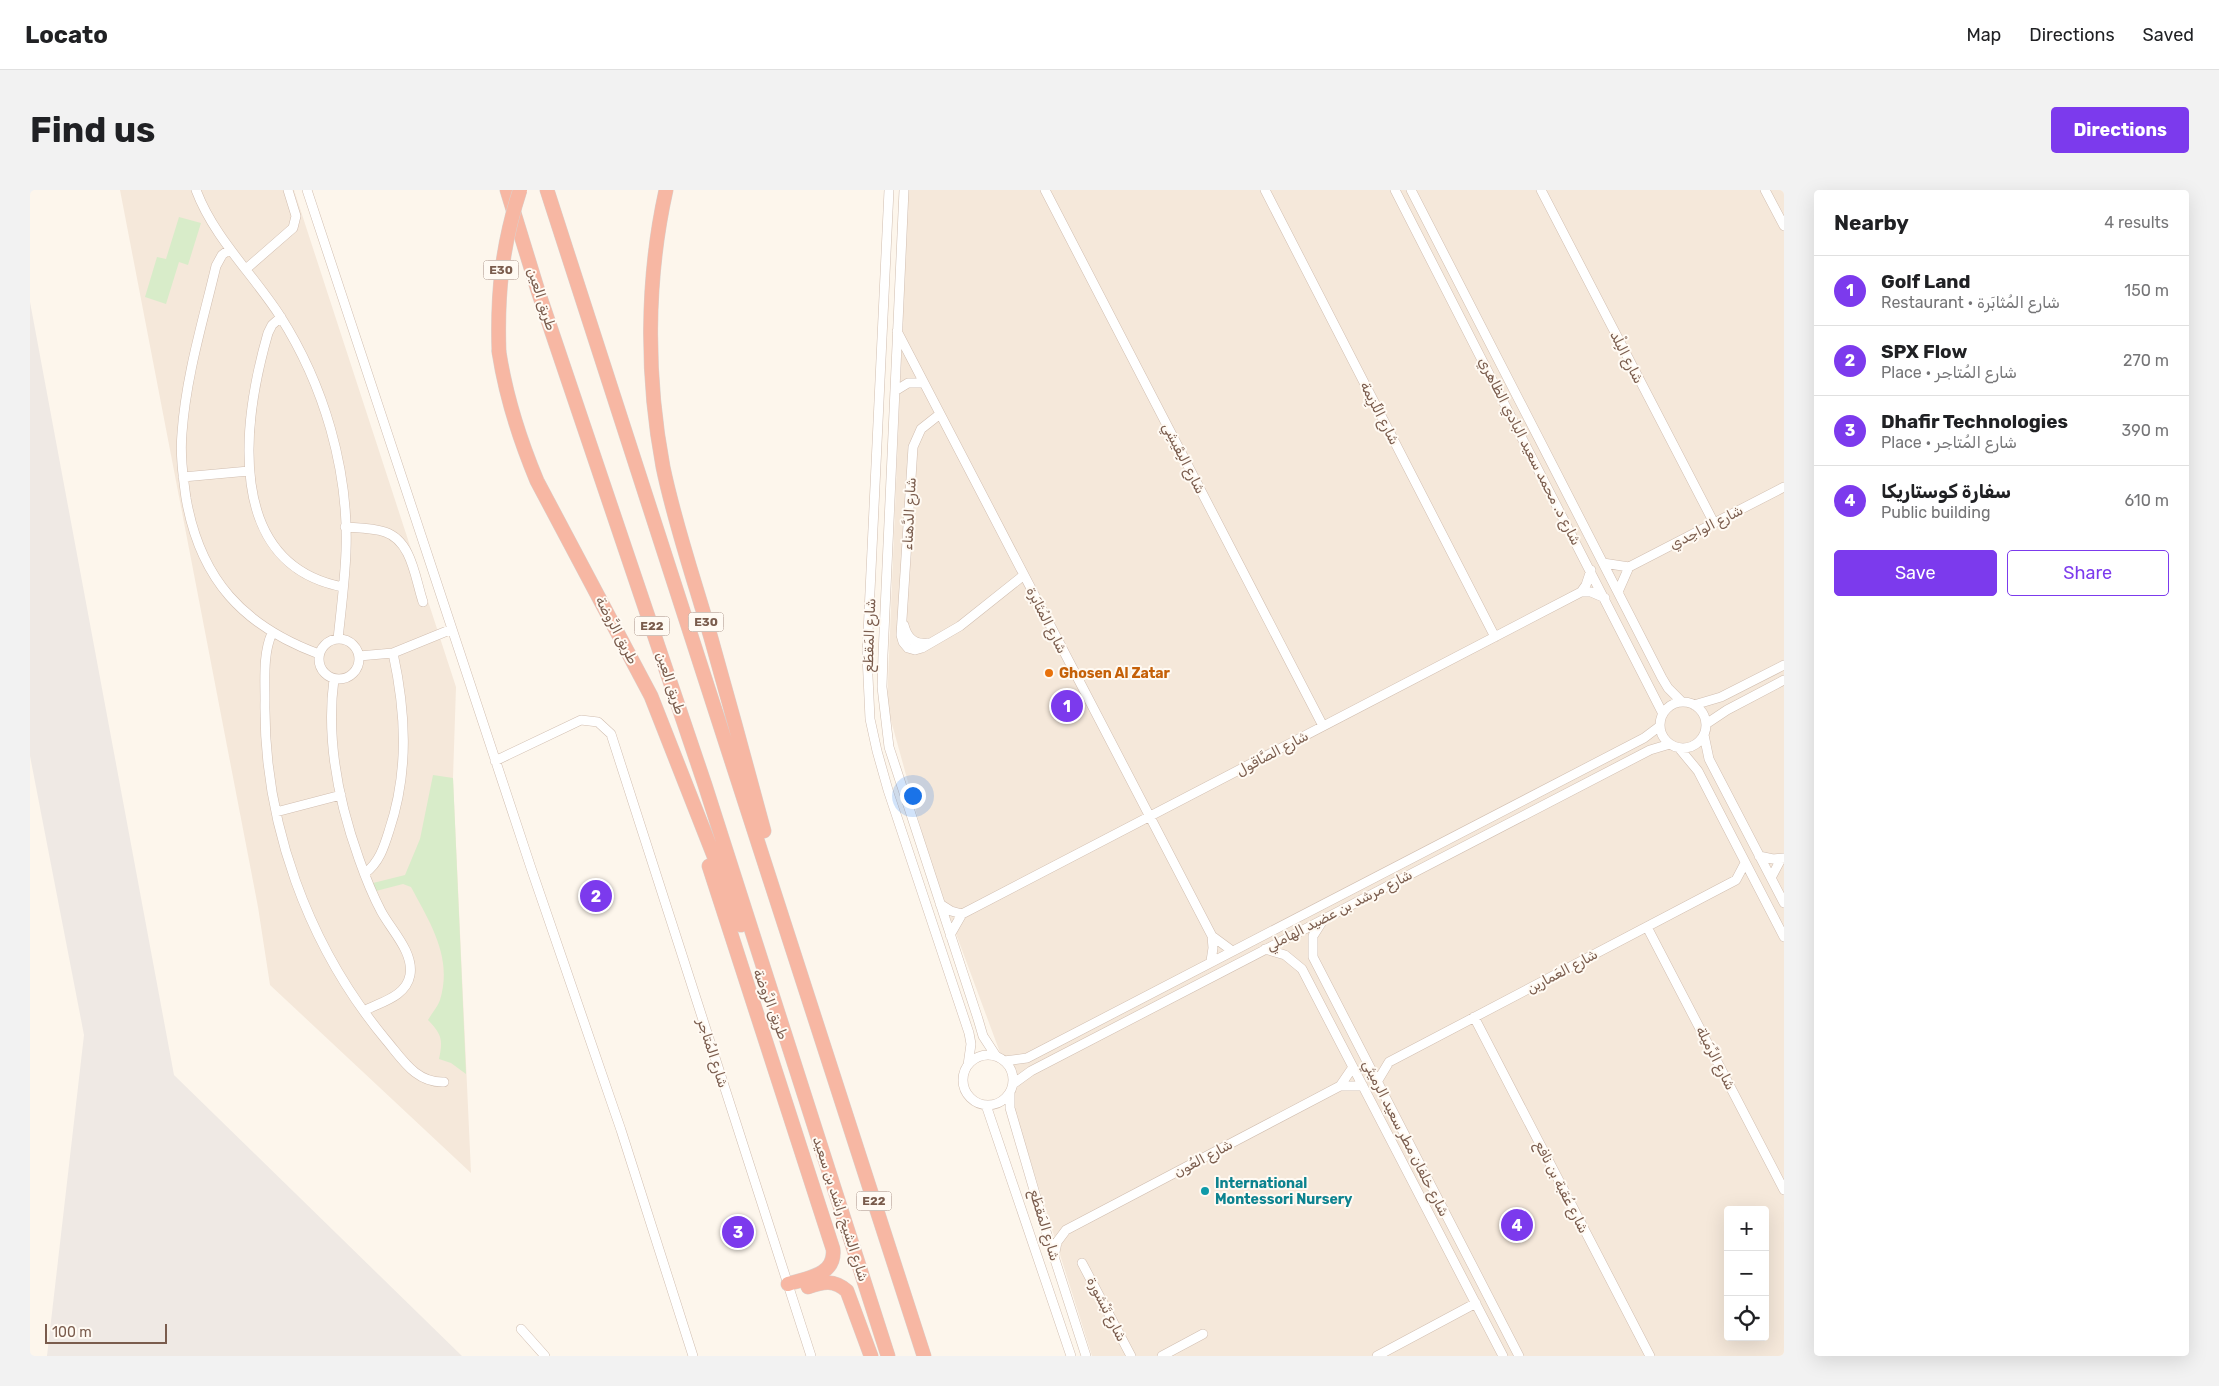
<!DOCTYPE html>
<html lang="en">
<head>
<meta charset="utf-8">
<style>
  body { margin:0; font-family:Rubik,"Noto Sans Arabic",sans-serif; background:#f2f2f2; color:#202124 }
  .controls { position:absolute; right:15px; bottom:15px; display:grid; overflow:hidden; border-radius:5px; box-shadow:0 5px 20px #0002 }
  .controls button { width:45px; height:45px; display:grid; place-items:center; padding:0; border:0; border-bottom:1px solid #e0e0e0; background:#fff; color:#202124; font:25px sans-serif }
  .scale { position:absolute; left:15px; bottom:12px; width:122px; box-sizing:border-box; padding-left:5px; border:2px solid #7a5c4d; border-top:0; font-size:14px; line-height:18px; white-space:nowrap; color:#7a5c4d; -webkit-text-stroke:4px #fffaf3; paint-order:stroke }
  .you { position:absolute; left:882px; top:605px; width:18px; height:18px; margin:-12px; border:4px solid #fff; border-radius:50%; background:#1a73e8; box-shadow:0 0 0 8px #1a73e833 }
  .badge { display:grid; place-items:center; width:32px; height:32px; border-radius:50%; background:#7c3aed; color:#fff; font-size:16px; font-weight:700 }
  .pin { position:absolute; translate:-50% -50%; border:2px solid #fff; box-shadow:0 1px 5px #0006 }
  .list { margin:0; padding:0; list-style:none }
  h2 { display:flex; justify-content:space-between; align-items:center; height:65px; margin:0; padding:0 20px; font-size:21px }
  h2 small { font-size:16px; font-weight:400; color:#757577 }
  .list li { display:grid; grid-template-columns:32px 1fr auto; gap:15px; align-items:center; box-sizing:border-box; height:70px; padding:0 20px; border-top:1px solid #e0e0e0 }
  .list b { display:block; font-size:19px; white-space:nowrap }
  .list p { margin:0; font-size:16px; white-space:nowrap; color:#757577 }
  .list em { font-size:16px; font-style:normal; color:#757577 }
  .actions { display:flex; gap:10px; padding:15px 20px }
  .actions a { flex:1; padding:11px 0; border:1px solid #7c3aed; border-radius:5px; text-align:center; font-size:18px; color:#7c3aed }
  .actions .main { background:#7c3aed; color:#fff }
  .icon { flex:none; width:28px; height:28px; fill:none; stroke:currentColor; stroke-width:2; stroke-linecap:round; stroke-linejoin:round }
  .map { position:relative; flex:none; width:1754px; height:1166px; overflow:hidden; border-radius:5px }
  header { display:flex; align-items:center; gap:30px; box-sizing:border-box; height:70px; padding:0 25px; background:#fff; border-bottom:1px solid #e0e0e0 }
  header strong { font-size:24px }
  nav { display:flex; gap:28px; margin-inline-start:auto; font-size:18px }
  .intro { display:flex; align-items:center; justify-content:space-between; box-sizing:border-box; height:120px; padding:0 30px }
  h1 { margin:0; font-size:35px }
  .button { padding:12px 22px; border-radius:5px; background:#7c3aed; color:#fff; font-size:18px; font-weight:700 }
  main { display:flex; gap:30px; padding:0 30px }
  aside { flex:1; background:#fff; border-radius:5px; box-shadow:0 5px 20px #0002 }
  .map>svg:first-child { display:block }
  .residential { fill:#f5e8da; fill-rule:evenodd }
  .industrial { fill:#efe9e4 }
  .green { fill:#d8ecc9 }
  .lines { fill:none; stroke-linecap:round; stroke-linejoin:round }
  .minor-casing { stroke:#d1beb0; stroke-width:10 }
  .highway-casing { stroke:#dad1cd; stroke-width:15 }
  .minor { stroke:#fff; stroke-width:9 }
  .highway { stroke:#f7b7a3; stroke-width:14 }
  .highway-bridge-casing { stroke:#dad1cd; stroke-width:15; stroke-linecap:butt }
  .highway-bridge { stroke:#f7b7a3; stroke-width:14 }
  .food-dot { fill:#e8710a; stroke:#fffaf3; stroke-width:2 }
  .culture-dot { fill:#0f9aa8; stroke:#fffaf3; stroke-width:2 }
  .labels { text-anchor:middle; stroke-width:4; stroke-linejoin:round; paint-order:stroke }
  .shield { fill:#fffaf3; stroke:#a28b7f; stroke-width:1 }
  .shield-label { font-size:12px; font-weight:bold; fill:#7a5c4d }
  .street-label { font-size:14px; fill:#7a5c4d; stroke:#fffaf3 }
  .food-label { font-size:14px; font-weight:bold; fill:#c56008; stroke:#fffaf3; text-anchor:start }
  .culture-label { font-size:14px; font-weight:bold; fill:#0d838f; stroke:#fffaf3; text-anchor:start }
</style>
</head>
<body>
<header>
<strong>Locato</strong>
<nav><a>Map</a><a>Directions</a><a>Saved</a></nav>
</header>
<div class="intro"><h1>Find us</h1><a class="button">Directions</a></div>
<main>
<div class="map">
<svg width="1754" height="1166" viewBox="0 0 1754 1166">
  <rect width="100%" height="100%" fill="#fdf6ec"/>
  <!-- residential -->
  <path class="residential" d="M90,0H264L426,497L423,588L441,983L240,795L228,717Z
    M878,0H1754V1166H1062L984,919L985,903L902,679L857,516ZM1698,1020H1735V1147H1698Z"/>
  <!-- industrial -->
  <path class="industrial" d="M0,112L144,885L432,1166H17L54,845L0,566Z"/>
  <!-- green -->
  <path class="green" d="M149,27L171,33L158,75L149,72L136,114L115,107L127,67L136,69Z
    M403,585L423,588L436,884L421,873L409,869C413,849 412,845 398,830C402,823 408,816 410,810C423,767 400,733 381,697L373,694L346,701L343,693L375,685L390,649Z"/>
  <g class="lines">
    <!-- minor casing -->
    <g class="minor-casing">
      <path id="minor" d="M166,0C184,48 223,84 250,126C294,195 319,280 316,361C315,390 311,420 308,449
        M277,0L501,678L591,940L663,1166
        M859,0L837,465L840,529L847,561L858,600L939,843L941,854L938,875
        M874,0L853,465L852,497L859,557L948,829L953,846L966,866
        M1015,0L1293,536
        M1235,0L1465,447
        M1365,0L1633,524
        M1381,0L1632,488L1638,498L1652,512
        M1511,0L1684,333
        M1735,0L1754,36
        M200,59L192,65L186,76C173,131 156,186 152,243C150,265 153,286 156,308C170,389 213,436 289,464
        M216,79L263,38L266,26L258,0
        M251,127L242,135L238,143C213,230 193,374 313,397
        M867,141L1182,746L1201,760
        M865,201L878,193H894
        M910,224L891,239L883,257L871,445L873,452L878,458L885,460L892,458L930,436L994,385
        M153,287L219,281
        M315,337C328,338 343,338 355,342C382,351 385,388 393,412
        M1573,373L1599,377L1754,297
        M1551,402H1561L1575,408
        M1588,402L1599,377
        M874,435C877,448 885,455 898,453
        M242,443C233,463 235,488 235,510C233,633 278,756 356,850C373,870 386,893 414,892
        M289 469a20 20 0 1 1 40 0a20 20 0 1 1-40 0Z
        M329,466L363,463L422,439
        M304,489C296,548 309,613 329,669C335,686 342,704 351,721C361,740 384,762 380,785C376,807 350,812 334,821
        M1630 535a23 23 0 1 1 46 0a23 23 0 1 1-46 0Z
        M1664,515L1691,507L1754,475
        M1676,534L1697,520L1754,490
        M1674,545L1679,569L1754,713
        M1649,558L1668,581L1754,747
        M465,571L551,530L568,532L581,544L781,1166
        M246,622L311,605
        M1729,666L1743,669L1754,668
        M335,683C349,673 354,657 359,641C379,582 376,523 363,463
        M1741,688L1751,669
        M910,714L921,721L932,724
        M1293,730L1283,746V767L1489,1166
        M1617,737L1754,1000
        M920,745L932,724L1551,402L1556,395L1561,380
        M1235,759L1255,765L1272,779L1473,1166
        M1181,771L1183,758L1182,746
        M1444,827L1620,1166
        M933 890a25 25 0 1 1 50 0a25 25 0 1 1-50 0Z
        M974,871L997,868L1614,548L1630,536
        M1347,892L1359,872L1706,690L1715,673
        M983,894L1001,881L1620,560L1640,554
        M1310,896L1323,877
        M980,903V918L1018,1048L1056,1166
        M956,915L1041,1166
        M1024,1067L1027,1052L1036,1040L1310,896H1333
        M1052,1073L1101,1166
        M491,1139L515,1166
        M1132,1166L1173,1144
        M1347,1166L1446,1113"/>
    </g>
    <!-- highway casing -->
    <g class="highway-casing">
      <path id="highway" d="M477,0L508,101L675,595L858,1166
        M517,0L894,1166
        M636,0C616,90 616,187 633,277C645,335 665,392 681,448C699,512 717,577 734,641
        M469,162C476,207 489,248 507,291L621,506L711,735
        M679,676L803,1059C806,1085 778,1088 758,1094
        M778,1097C793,1092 804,1089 817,1101L841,1166"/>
    </g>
    <!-- minor -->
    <use href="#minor" class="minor"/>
    <!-- highway -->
    <use href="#highway" class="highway"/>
    <!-- highway-bridge casing -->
    <g class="highway-bridge-casing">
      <path id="highway-bridge" d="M469,162C467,104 472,55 490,0"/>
    </g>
    <!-- highway-bridge -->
    <use href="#highway-bridge" class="highway-bridge"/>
  </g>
  <!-- markers -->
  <circle class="food-dot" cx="1019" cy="483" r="5"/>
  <circle class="culture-dot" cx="1175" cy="1001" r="5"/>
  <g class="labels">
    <!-- shield labels -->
    <g class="shield">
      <rect x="453.5" y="70.5" width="35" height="19" rx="4"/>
      <rect x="658.5" y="422.5" width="35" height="19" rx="4"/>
      <rect x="604.5" y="426.5" width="35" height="19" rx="4"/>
      <rect x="826.5" y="1001.5" width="35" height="19" rx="4"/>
    </g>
    <g class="shield-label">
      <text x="471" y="84">E30</text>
      <text x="676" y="436">E30</text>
      <text x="622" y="440">E22</text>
      <text x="844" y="1015">E22</text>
    </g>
    <!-- street labels -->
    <g class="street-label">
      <text transform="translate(512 109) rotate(72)" y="5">طريق العين</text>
      <text transform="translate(1597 167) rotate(63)" y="5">شارع البِلْد</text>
      <text transform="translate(1350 223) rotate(63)" y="5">شارع اللِّزِيمة</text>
      <text transform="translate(1500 261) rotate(63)" y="5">شارع د. محمد سعيد البادي الظاهري</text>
      <text transform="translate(1154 268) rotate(63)" y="5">شارع البِقَيشِي</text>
      <text transform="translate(879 324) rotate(-87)" y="5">شارع الدَّهناء</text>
      <text transform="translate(1676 337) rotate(-27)" y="5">شارع الواجِدي</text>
      <text transform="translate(1017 430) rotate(63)" y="5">شارع المُثابَرة</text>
      <text transform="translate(587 440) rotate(62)" y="5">طريق الرَّوضة</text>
      <text transform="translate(839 445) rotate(-88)" y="5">شارع المَقطَع</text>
      <text transform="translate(641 493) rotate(72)" y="5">طريق العين</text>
      <text transform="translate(1242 563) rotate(-28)" y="5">شارع الصَّاقول</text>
      <text transform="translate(1309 720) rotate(-27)" y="5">شارع مرشد بن عضيد الهاملي</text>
      <text transform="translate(1532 781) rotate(-28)" y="5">شارع العَمارين</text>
      <text transform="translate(741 814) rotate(69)" y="5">طريق الرَّوضة</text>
      <text transform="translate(683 863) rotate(72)" y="5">شارع المُتاجر</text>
      <text transform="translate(1686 868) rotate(63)" y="5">شارع الرِّمَيلة</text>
      <text transform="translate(1376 948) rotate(63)" y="5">شارع خلفان مطر سعيد الرميثي</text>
      <text transform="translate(1173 968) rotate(-28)" y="5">شارع العُون</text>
      <text transform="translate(1532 997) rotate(63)" y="5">شارع عُقبة بن نافع</text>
      <text transform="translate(811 1019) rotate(72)" y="5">شارع الشيخ راشد بن سعيد</text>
      <text transform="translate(1015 1035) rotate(73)" y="5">شارع المَقطَع</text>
      <text transform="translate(1077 1119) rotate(63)" y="5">شارع تَبْشورة</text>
    </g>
    <!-- food labels -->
    <g class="food-label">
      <text x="1029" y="488">Ghosen Al Zatar</text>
    </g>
    <!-- culture labels -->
    <g class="culture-label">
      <text x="1185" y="998">International<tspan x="1185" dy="16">Montessori Nursery</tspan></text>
    </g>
  </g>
</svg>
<div class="controls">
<button>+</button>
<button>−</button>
<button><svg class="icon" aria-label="locate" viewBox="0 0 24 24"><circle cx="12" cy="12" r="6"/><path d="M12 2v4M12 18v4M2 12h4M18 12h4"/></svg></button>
</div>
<div class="scale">100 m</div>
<div class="you"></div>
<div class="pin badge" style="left:1037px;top:516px">1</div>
<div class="pin badge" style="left:566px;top:706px">2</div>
<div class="pin badge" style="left:708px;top:1042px">3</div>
<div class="pin badge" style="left:1487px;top:1035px">4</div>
</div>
<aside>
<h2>Nearby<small>4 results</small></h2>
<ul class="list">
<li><span class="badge">1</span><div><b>Golf Land</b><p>Restaurant · شارع المُثابَرة</p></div><em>150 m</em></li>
<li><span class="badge">2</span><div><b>SPX Flow</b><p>Place · شارع المُتاجر</p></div><em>270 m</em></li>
<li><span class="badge">3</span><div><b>Dhafir Technologies</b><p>Place · شارع المُتاجر</p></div><em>390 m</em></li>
<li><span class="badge">4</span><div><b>سفارة كوستاريكا</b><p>Public building</p></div><em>610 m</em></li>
</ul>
<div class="actions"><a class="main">Save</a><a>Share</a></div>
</aside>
</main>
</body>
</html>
